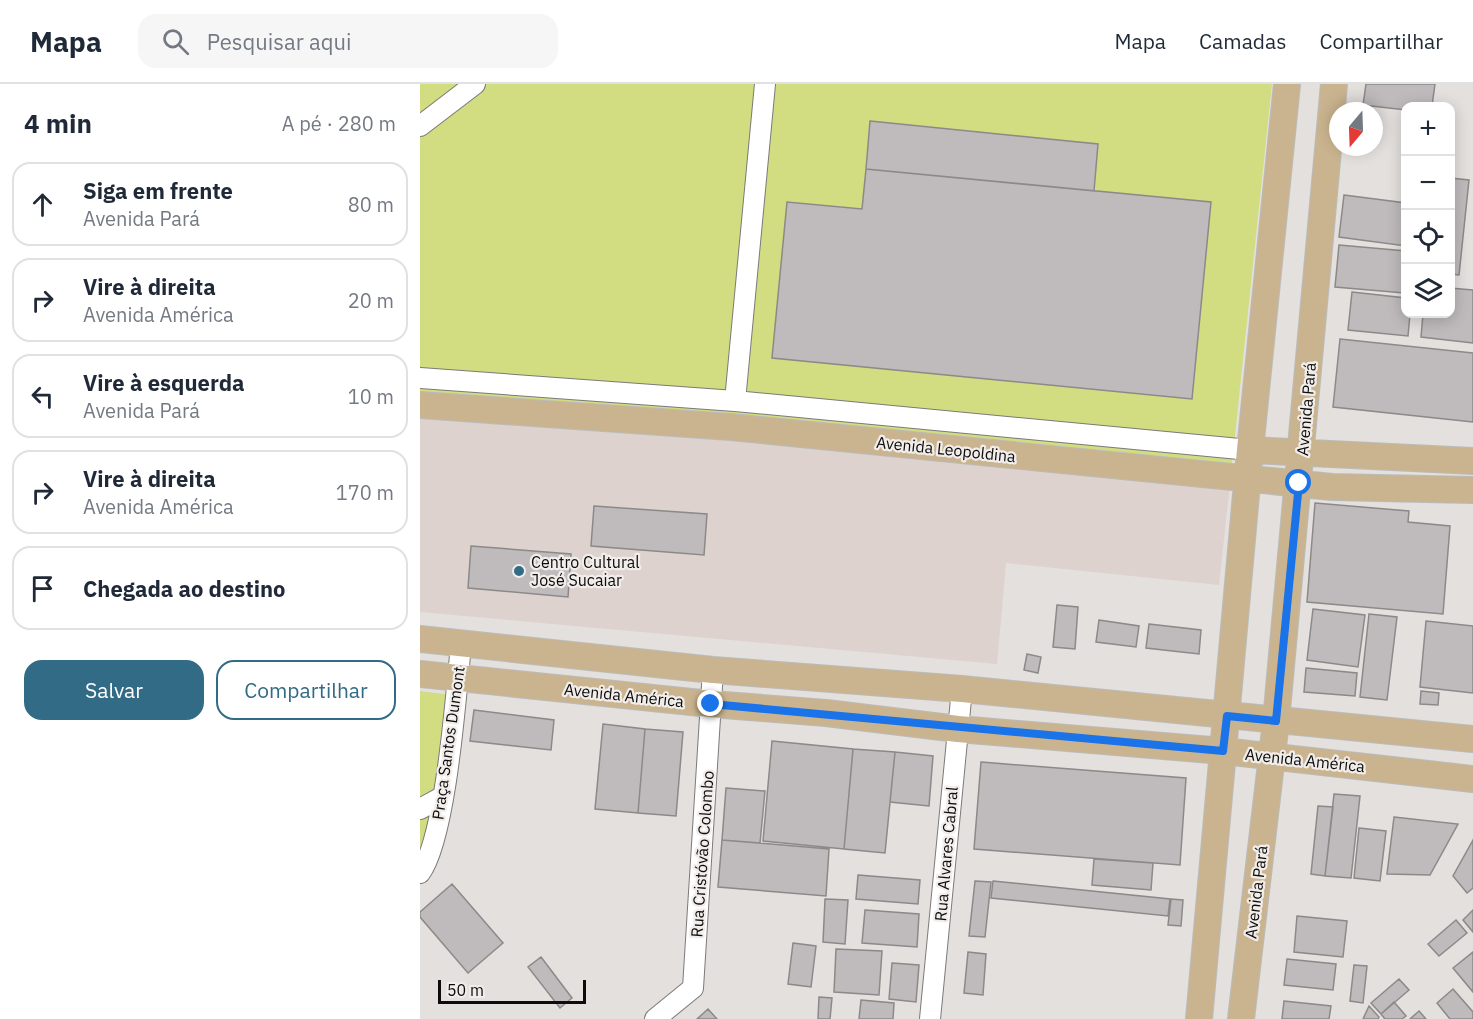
<!DOCTYPE html>
<html lang="pt">
<head>
<meta charset="utf-8">
<style>
  body { margin:0; font-family:"IBM Plex Sans",sans-serif; background:#f6f6f7; color:#1f2937 }
  .controls { position:absolute; right:18px; top:18px; display:grid; overflow:hidden; border-radius:12px; box-shadow:0 3px 15px #0003 }
  .controls button { width:54px; height:54px; display:grid; place-items:center; padding:0; border:0; border-bottom:2px solid #e0e1e3; background:#fff; color:#1f2937; font:30px sans-serif }
  .compass { position:absolute; left:909px; top:18px; width:54px; height:54px; border-radius:50%; background:#fff; box-shadow:0 3px 15px #0003; rotate:199deg }
  .scale { position:absolute; left:18px; bottom:15px; width:148px; box-sizing:border-box; padding-left:6px; border:3px solid #0d0c0b; border-top:0; font-size:16px; line-height:21px; white-space:nowrap; color:#0d0c0b; -webkit-text-stroke:4px #f1edeb; paint-order:stroke }
  .stop { position:absolute; width:18px; height:18px; margin:-14px; border:4px solid #1a73e8; border-radius:50%; background:#fff }
  .stop.end { background:#1a73e8; border-color:#fff; box-shadow:0 2px 6px #0008 }
  .list { margin:0; padding:0; list-style:none }
  h2 { display:flex; justify-content:space-between; align-items:center; height:78px; margin:0; padding:0 24px; font-size:26px }
  h2 small { font-size:20px; font-weight:400; color:#747a83 }
  .list li { display:grid; grid-template-columns:39px 1fr auto; gap:18px; align-items:center; box-sizing:border-box; height:84px; margin:0 12px 12px; padding:0 12px; border:2px solid #e0e1e3; border-radius:18px }
  .list b { display:block; font-size:22px; white-space:nowrap }
  .list p { margin:0; font-size:20px; white-space:nowrap; color:#747a83 }
  .list em { font-size:20px; font-style:normal; color:#747a83 }
  .actions { display:flex; gap:12px; padding:18px 24px }
  .actions a { flex:1; padding:14px 0; border:2px solid #326b85; border-radius:18px; text-align:center; font-size:21px; color:#326b85 }
  .actions .main { background:#326b85; color:#fff }
  .icon { flex:none; width:33px; height:33px; fill:none; stroke:currentColor; stroke-width:2; stroke-linecap:round; stroke-linejoin:round }
  .map { position:relative; flex:none; width:1053px; height:935px; overflow:hidden }
  header { display:flex; align-items:center; gap:36px; box-sizing:border-box; height:84px; padding:0 30px; background:#fff; border-bottom:2px solid #e0e1e3 }
  header strong { font-size:28px }
  nav { display:flex; gap:33px; margin-inline-start:auto; font-size:21px }
  .search { width:420px; height:54px; background:#f6f6f7; display:flex; align-items:center; gap:15px; box-sizing:border-box; padding:0 21px; border-radius:18px; color:#747a83; font-size:22px }
  main { display:flex }
  aside { flex:1; background:#fff }
  .map>svg:first-child { display:block }
  .built { fill:#ddd2cd }
  .green { fill:#d2dc81 }
  .building { fill:#bfbbbc; stroke:#8c8989; stroke-width:1.5 }
  .lines { fill:none; stroke-linecap:round; stroke-linejoin:round }
  .minor-casing { stroke:#7d7978; stroke-width:22 }
  .major-casing { stroke:#bbb; stroke-width:28 }
  .minor { stroke:#fff; stroke-width:20 }
  .major { stroke:#cab48f; stroke-width:26 }
  .route { stroke:#1a73e8; stroke-width:8 }
  .poi-dot { fill:#326b85; stroke:#f1edeb; stroke-width:2 }
  .labels { text-anchor:middle; stroke-width:4.5; stroke-linejoin:round; paint-order:stroke }
  .street-label { font-size:16px; fill:#0d0c0b; stroke:#f1edeb }
  .poi-label { font-size:16px; fill:#0d0c0b; stroke:#f1edeb; text-anchor:start }
</style>
</head>
<body>
<header>
<strong>Mapa</strong>
<div class="search"><svg class="icon" aria-label="search" viewBox="0 0 24 24"><circle cx="10" cy="10" r="6"/><path d="M15 15l6 6"/></svg>Pesquisar aqui</div>
<nav><a>Mapa</a><a>Camadas</a><a>Compartilhar</a></nav>
</header>
<main>
<aside>
<h2>4 min<small>A pé · 280 m</small></h2>
<ul class="list">
<li><svg class="icon" aria-label="ahead" viewBox="0 0 24 24"><path d="M12 20V5M6 11l6-6 6 6"/></svg><div><b>Siga em frente</b><p>Avenida Pará</p></div><em>80 m</em></li>
<li><svg class="icon" aria-label="right" viewBox="0 0 24 24"><path d="M7 20v-9h11M14 6l5 5-5 5"/></svg><div><b>Vire à direita</b><p>Avenida América</p></div><em>20 m</em></li>
<li><svg class="icon" aria-label="left" viewBox="0 0 24 24"><path d="M17 20v-9H6M10 6l-5 5 5 5"/></svg><div><b>Vire à esquerda</b><p>Avenida Pará</p></div><em>10 m</em></li>
<li><svg class="icon" aria-label="right" viewBox="0 0 24 24"><path d="M7 20v-9h11M14 6l5 5-5 5"/></svg><div><b>Vire à direita</b><p>Avenida América</p></div><em>170 m</em></li>
<li><svg class="icon" aria-label="arrive" viewBox="0 0 24 24"><path d="M6 21V4h12l-3 4 3 4H6"/></svg><div><b>Chegada ao destino</b></div></li>
</ul>
<div class="actions"><a class="main">Salvar</a><a>Compartilhar</a></div>
</aside>
<div class="map">
<svg width="1053" height="935" viewBox="0 0 1053 935">
  <rect width="100%" height="100%" fill="#e3e0de"/>
  <!-- built -->
  <path class="built" d="M0,324L810,399L799,501L586,479L577,580L0,528Z"/>
  <!-- green -->
  <path class="green" d="M0,0H852L810,399L0,324Z
    M0,607L31,611L10,734L0,765Z"/>
  <!-- building -->
  <path class="building" d="M946,0H1015L1012,22H986V26L943,21Z
    M450,37L678,60L674,107L446,85Z
    M446,85L791,118L772,315L352,274L367,118L442,125Z
    M1030,94L1049,96L1039,191L1030,190Z
    M924,111L986,119V162L919,153Z
    M919,161L986,167L984,209L915,203Z
    M1030,204L1053,206V259L1001,253L1003,230H1030Z
    M932,208L986,214V230H990L988,252L928,246Z
    M920,255L1053,269V338L913,323Z
    M895,419L989,427L988,438L1030,442L1023,530L887,518Z
    M174,422L287,430L284,471L171,462Z
    M51,462L151,470L148,513L48,504Z
    M637,521L658,523L655,565L633,563Z
    M893,525L945,531L938,583L887,576Z
    M949,530L977,533L967,616L940,613Z
    M679,536L719,542L716,563L676,558Z
    M1006,537L1053,542V609L1000,603Z
    M729,540L781,546L779,570L726,564Z
    M607,570L621,573L618,589L604,586Z
    M886,584L937,589L935,612L884,608Z
    M1001,607L1019,609L1018,621L1000,620Z
    M54,626L134,636L131,666L50,657Z
    M183,640L225,645L218,729L175,725Z
    M225,645L263,648L256,732L218,729Z
    M352,657L433,665L424,765L343,757Z
    M433,665L475,668L465,769L424,765Z
    M475,668L513,672L509,722L470,718Z
    M561,678L766,694L760,781L554,765Z
    M306,704L345,707L340,759L302,756Z
    M914,710L940,712L931,794L905,792Z
    M898,722L913,723L905,792L891,790Z
    M974,733L1038,740L1010,791L967,790Z
    M939,744L966,747L960,797L934,794Z
    M302,756L409,765L406,812L298,803Z
    M1053,756V804L1047,809L1033,792Z
    M674,775L733,779L731,806L672,801Z
    M438,791L500,796L498,820L436,815Z
    M555,797L571,798L565,853L549,852Z
    M573,797L750,815L748,832L571,814Z
    M32,800L83,859L48,889L0,833V828Z
    M405,815L428,816L425,860L403,858Z
    M751,815L763,816L761,842L748,841Z
    M445,826L499,830L497,863L442,859Z
    M1053,826V848L1043,836Z
    M877,832L927,837L923,873L874,868Z
    M1036,836L1047,849L1019,872L1008,860Z
    M373,859L396,862L391,903L368,900Z
    M416,865L462,867L459,911L414,908Z
    M548,868L566,870L563,911L544,909Z
    M1053,868V908L1033,884Z
    M121,873L152,914L140,924L108,883Z
    M867,875L916,880L913,906L864,901Z
    M472,879L499,881L496,918L469,915Z
    M934,881L947,882L943,919L930,917Z
    M979,895L989,906L961,930L951,919Z
    M1033,905L1053,928V935H1030L1017,919Z
    M399,913L412,914L410,935H398Z
    M441,916L474,919L473,935H439Z
    M864,917L911,922L909,935H862Z
    M974,918L986,932L982,935H965L961,930Z
    M949,922L959,933L958,935H943Z
    M288,925L297,935H277Z
    M999,927L1006,935H990Z"/>
  <g class="lines">
    <!-- minor casing -->
    <g class="minor-casing">
      <path id="minor" d="M0,42L55,0
        M0,294L315,317L830,366
        M315,317L345,0
        M0,725L22,713
        M0,789C26,754 36,610 41,561
        M235,935L273,904L293,586
        M510,935L542,605"/>
    </g>
    <!-- major casing -->
    <g class="major-casing">
      <path id="major" d="M0,321L311,343L912,403L1053,406
        M830,366L1053,377
        M0,555L293,586L542,605L1053,655
        M0,590L291,620L406,629L538,645L803,667L1053,695
        M779,935L830,366L867,0
        M821,935L856,637L914,0"/>
    </g>
    <!-- minor -->
    <use href="#minor" class="minor"/>
    <!-- major -->
    <use href="#major" class="major"/>
  </g>
  <g class="lines">
    <!-- route -->
    <path class="route" d="M291,620L803,667L807,632L856,637L879,399"/>
  </g>
  <!-- markers -->
  <circle class="poi-dot" cx="99" cy="487" r="6"/>
  <g class="labels">
    <!-- street labels -->
    <g class="street-label">
      <text transform="translate(886 325) rotate(-85)" y="6">Avenida Pará</text>
      <text transform="translate(526 365) rotate(6)" y="6">Avenida Leopoldina</text>
      <text transform="translate(204 611) rotate(6)" y="6">Avenida América</text>
      <text transform="translate(28 659) rotate(-82)" y="6">Praça Santos Dumont</text>
      <text transform="translate(885 676) rotate(6)" y="6">Avenida América</text>
      <text transform="translate(282 770) rotate(-86)" y="6">Rua Cristóvão Colombo</text>
      <text transform="translate(526 770) rotate(-85)" y="6">Rua Alvares Cabral</text>
      <text transform="translate(836 808) rotate(-83)" y="6">Avenida Pará</text>
    </g>
    <!-- poi labels -->
    <g class="poi-label">
      <text x="111" y="484">Centro Cultural<tspan x="111" dy="18">José Sucaiar</tspan></text>
    </g>
  </g>
</svg>
<div class="controls">
<button>+</button>
<button>−</button>
<button><svg class="icon" aria-label="locate" viewBox="0 0 24 24"><circle cx="12" cy="12" r="6"/><path d="M12 2v4M12 18v4M2 12h4M18 12h4"/></svg></button>
<button><svg class="icon" aria-label="layers" viewBox="0 0 24 24"><path d="M12 4l9 5-9 5-9-5zM3 14l9 5 9-5"/></svg></button>
</div>
<svg class="compass" viewBox="-18 -18 36 36"><path d="M0-13l5 13h-10z" fill="#e53935"/><path d="M0 13l5-13h-10z" fill="#747a83"/></svg>
<div class="scale">50 m</div>
<div class="stop" style="left:879px;top:399px"></div>
<div class="stop end" style="left:291px;top:620px"></div>
</div>
</main>
</body>
</html>
